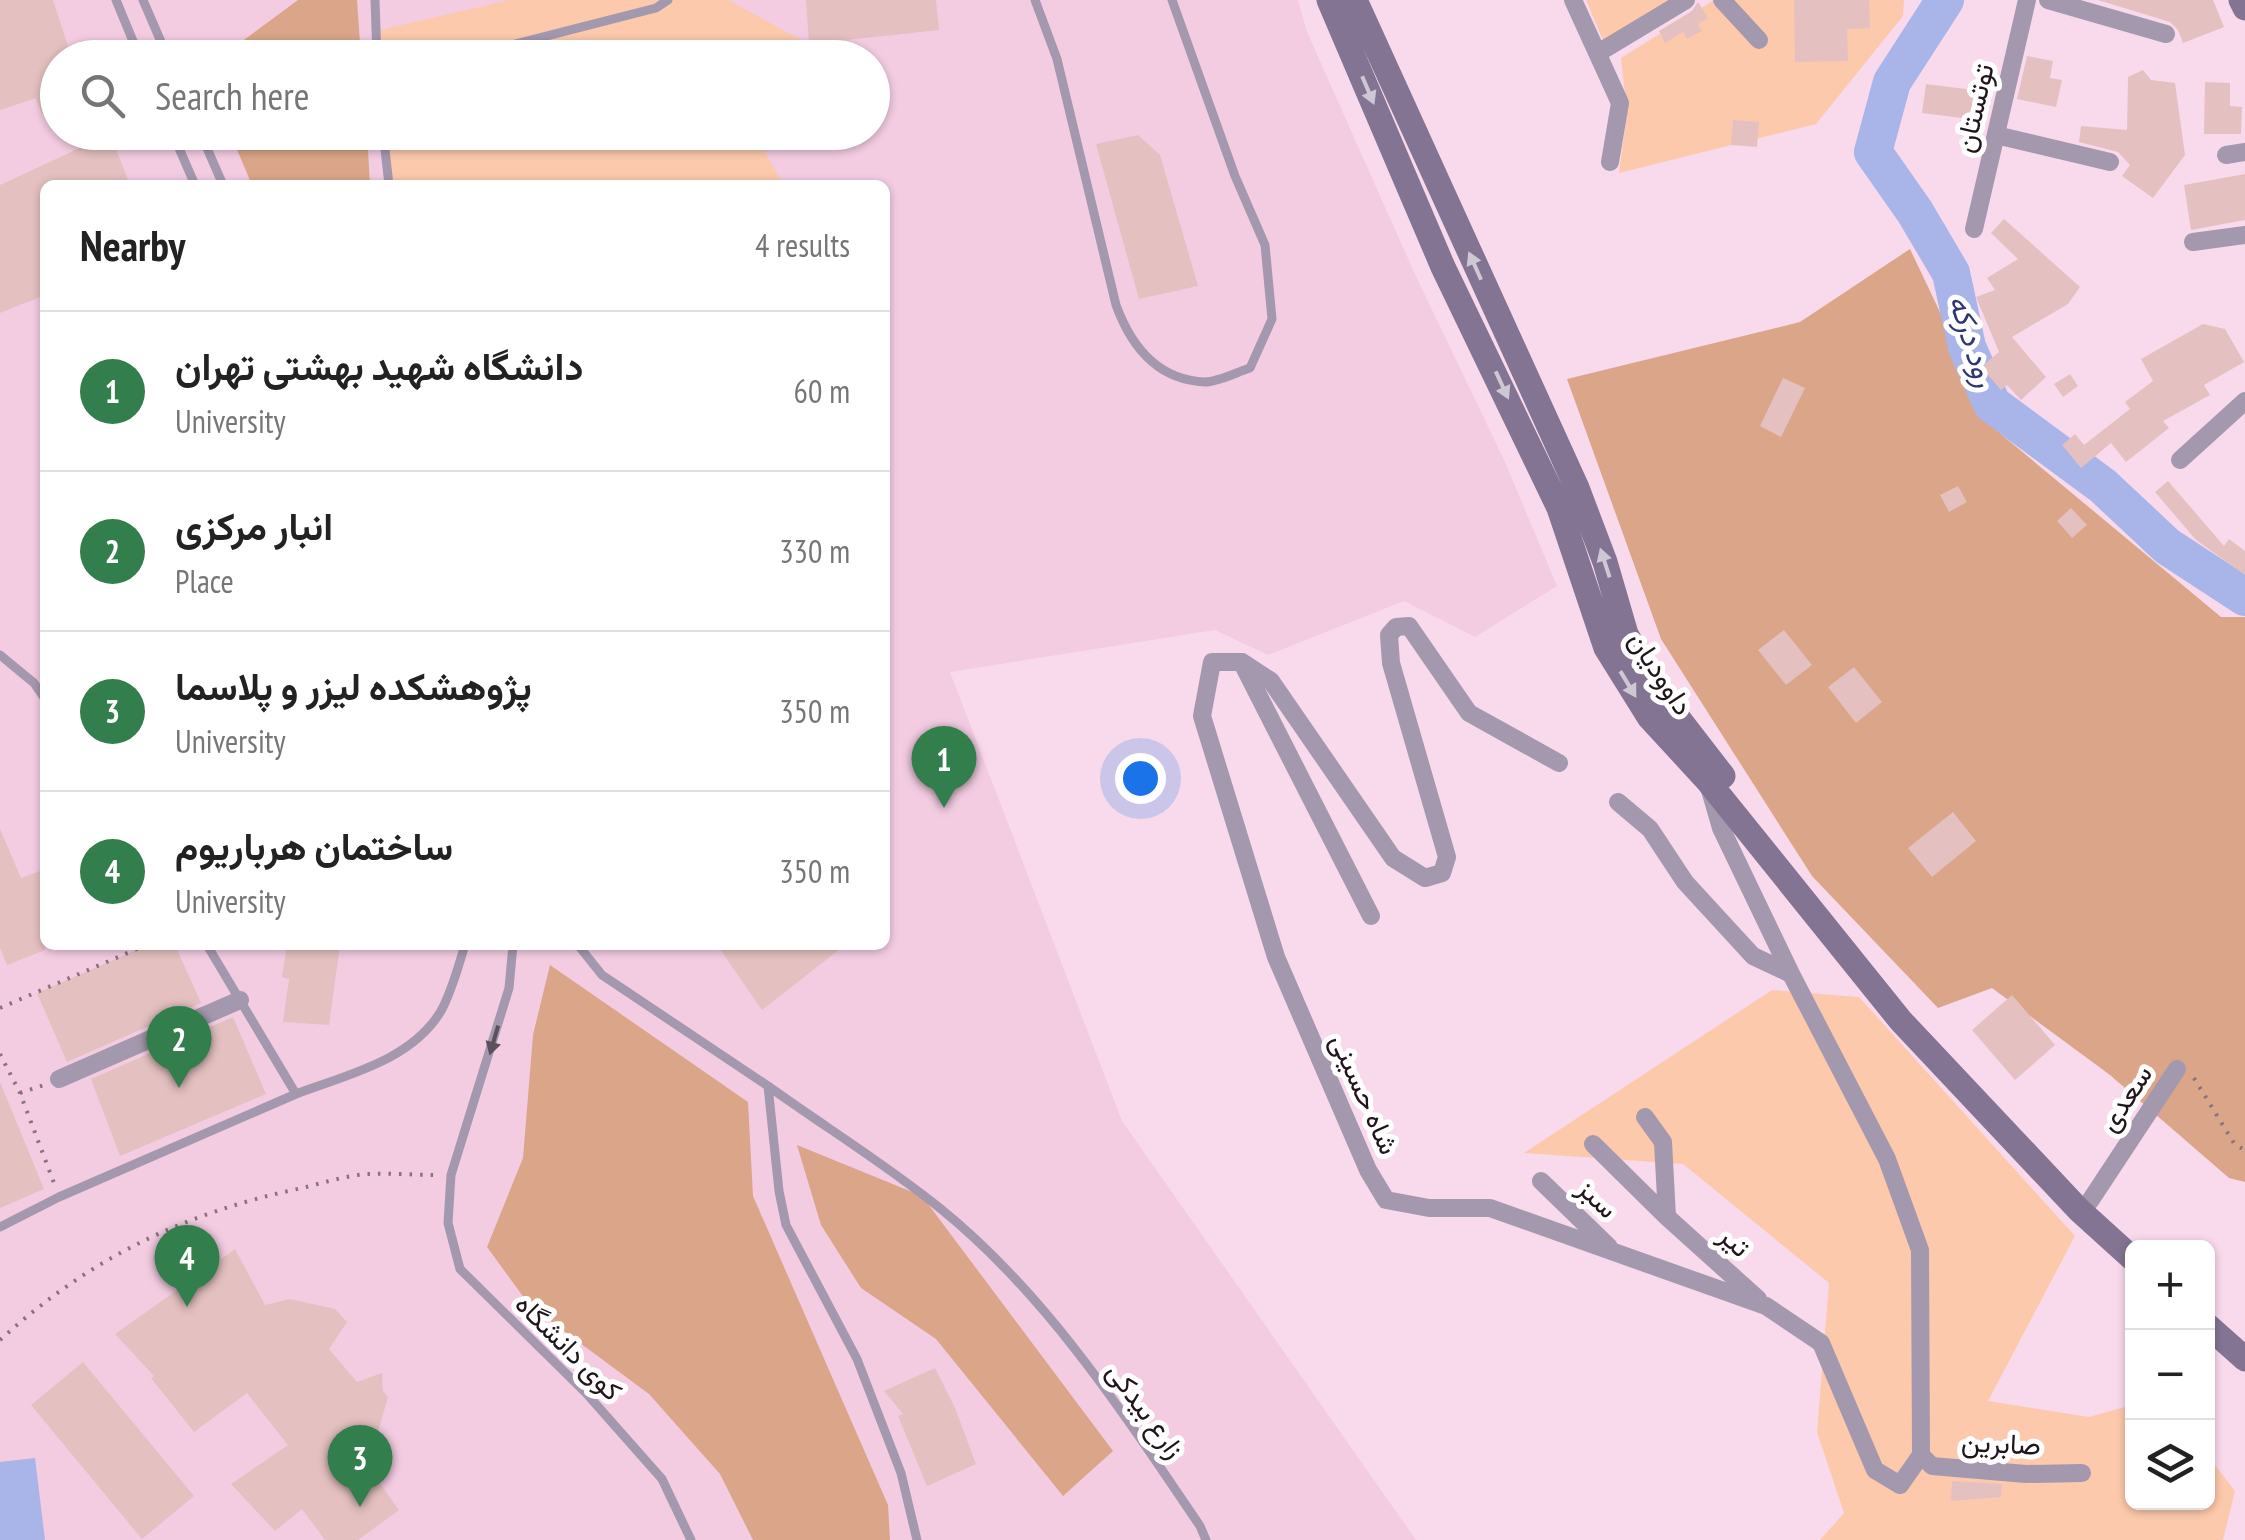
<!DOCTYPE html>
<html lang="en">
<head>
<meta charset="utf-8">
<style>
  body { margin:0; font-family:"PT Sans Narrow",Vazirmatn,sans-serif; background:#f6f6f6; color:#222 }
  .controls { position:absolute; right:30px; bottom:30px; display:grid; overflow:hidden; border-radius:15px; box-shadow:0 2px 8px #0004 }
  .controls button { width:90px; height:90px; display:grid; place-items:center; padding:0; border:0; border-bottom:2px solid #e0e0e0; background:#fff; color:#222; font:50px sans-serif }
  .you { position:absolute; left:1140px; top:778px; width:35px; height:35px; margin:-25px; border:8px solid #fff; border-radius:50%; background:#1a73e8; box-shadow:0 0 0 15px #1a73e833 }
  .badge { display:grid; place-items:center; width:65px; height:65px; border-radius:50%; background:#337e4d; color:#fff; font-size:32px; font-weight:700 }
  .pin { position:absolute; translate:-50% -82px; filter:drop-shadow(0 2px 5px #0008) }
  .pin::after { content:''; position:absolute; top:52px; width:35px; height:30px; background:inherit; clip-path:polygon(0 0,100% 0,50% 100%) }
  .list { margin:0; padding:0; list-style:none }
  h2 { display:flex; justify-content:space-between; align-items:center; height:130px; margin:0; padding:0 40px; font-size:42px }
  h2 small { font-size:32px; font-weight:400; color:#767676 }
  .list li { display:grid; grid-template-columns:65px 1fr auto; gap:30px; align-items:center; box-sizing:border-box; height:160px; padding:0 40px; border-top:2px solid #e0e0e0 }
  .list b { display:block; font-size:38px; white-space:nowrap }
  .list p { margin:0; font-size:32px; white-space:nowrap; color:#767676 }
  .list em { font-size:32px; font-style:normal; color:#767676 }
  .icon { flex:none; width:55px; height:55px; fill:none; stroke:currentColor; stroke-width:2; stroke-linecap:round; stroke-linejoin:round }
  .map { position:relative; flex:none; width:2245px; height:1540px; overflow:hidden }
  .search { position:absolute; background:#fff; box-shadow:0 2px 8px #0004; left:40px; top:40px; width:850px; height:110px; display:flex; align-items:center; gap:25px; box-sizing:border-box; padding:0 35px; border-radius:55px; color:#767676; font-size:38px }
  .panel { position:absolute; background:#fff; box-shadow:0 2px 8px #0004; left:40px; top:180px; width:850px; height:770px; border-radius:15px }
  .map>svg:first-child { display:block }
  .built { fill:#f3cce2; fill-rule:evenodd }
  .green { fill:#fcc9ac }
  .forest { fill:#daa588 }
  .water { fill:#a9b4e8 }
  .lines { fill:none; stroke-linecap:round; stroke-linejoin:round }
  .river { stroke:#a9b4e8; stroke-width:38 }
  .building { fill:#e4c0c0 }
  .path { stroke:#87727e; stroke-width:4; stroke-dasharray:2.5 8; stroke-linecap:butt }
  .lane { stroke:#a498ae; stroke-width:9 }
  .street { stroke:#a498ae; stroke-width:18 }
  .secondary { stroke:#847493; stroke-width:25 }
  .oneway { fill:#cec7d4 }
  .oneway2 { fill:#5b505d }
  .labels { text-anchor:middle; stroke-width:10; stroke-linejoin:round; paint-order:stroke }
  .street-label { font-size:28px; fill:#20151b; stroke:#fff }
  .water-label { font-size:30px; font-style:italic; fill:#2f3673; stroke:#fff }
</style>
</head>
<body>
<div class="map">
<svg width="2245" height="1540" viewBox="0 0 2245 1540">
  <rect width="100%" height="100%" fill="#f9daec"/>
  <!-- built -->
  <path class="built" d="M0,0H1298L1307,32L1414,272L1505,462L1557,586L1475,637L1404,601L1268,655L1215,630L950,672L1122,1121L1416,1540H0ZM58,58H872V132H58ZM45,185H885V945H45Z"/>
  <!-- green -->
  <path class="green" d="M509,0H728L809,44L804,58H377L376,31Z
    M1586,0H1671L1603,40Z
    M1714,0H1904L1903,16L1816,124L1619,173L1627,113L1621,58Z
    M383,133H774L766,153L783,185H389Z
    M1772,990L1859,997L2075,1236L1988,1401L2089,1417L2132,1405V1502H2208V1456L2235,1491L2223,1540H1820L1844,1513L1817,1432L1829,1283L1683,1164L1524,1153Z"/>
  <!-- forest -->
  <path class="forest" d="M298,0H357L361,57H221Z
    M230,133H367L370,185H252Z
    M1910,249L1996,430L2221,617H2245V1182L2229,1178L2110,1075L1992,988L1938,1008L1812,876L1661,639L1567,379L1800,322Z
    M550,965L748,1102L753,1196L888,1505L890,1540H753L720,1474L649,1394L530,1306L487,1247L523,1158L533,1035Z
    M797,1145L922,1196L1113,1451L1063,1496L936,1339L861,1288L821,1225Z"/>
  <!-- water -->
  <path class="water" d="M35,1458L45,1540H0V1462Z"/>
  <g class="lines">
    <!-- river -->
    <path class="river" d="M1945,0L1892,82L1873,152L1915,212L1951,273L1967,347L1992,404L2103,486L2167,546L2245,597"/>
  </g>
  <!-- building -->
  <path class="building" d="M0,0H53L72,58H58V109L42,114L36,98L0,110Z
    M806,0H936L939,30L809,44Z
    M1794,0H1869L1870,28L1847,29L1848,61L1795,62Z
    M2098,0H2213L2224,27L2183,43L2178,30L2170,22Z
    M1698,2L1708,18L1698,24L1702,31L1687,39L1683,32L1665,43L1659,31L1692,11Z
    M2027,56L2053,61L2050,78L2062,80L2056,107L2017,99Z
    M2143,70L2151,80L2175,83L2185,155L2153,198L2122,176L2130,165L2118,152L2079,142L2081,126L2127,130L2128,77Z
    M2205,82L2230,83V106L2242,107L2241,134H2204Z
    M1926,84L1974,90L1970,119L1922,113Z
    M1733,120L1759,122L1757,147L1731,145Z
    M110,134L130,185H45V295L0,313V185Z
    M1138,135L1160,155L1198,286L1139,299L1096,144Z
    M2245,174V220L2191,230L2184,185Z
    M2004,219L2080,287L2068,304L2012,337L2046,377L2021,400L2007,385L2001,390L1981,367L1999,352L1976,297L1995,290L1987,278L2018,259L1991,233Z
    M2203,324L2225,329L2244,362L2204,385L2210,395L2163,421L2169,428L2126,462L2111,443L2081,468L2062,445L2075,434L2084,445L2130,409L2125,402L2153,381L2141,359Z
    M2070,374L2078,386L2063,397L2054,384Z
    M1783,378L1805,388L1781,437L1760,426Z
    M2168,481L2224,546L2229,539L2245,551V575L2196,540L2155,492Z
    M1958,486L1967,502L1949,512L1940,495Z
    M2071,508L2087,525L2072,538L2057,521Z
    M1784,630L1812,665L1786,685L1758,650Z
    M1854,667L1882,702L1856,723L1828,687Z
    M1953,812L1976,841L1932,877L1908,848Z
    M0,829L21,878L45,869V950L7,965L0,948Z
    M148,945H175L201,1003L67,1062L37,993Z
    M287,945H340L329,1025L283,1022L289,979L282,977Z
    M717,945H845L762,1010Z
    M2012,995L2055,1045L2015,1080L1972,1030Z
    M233,1017L266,1094L120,1156L91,1079Z
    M0,1082L44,1189L0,1208Z
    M235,1249L265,1305L290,1299L335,1309L347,1322L329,1349L357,1382L382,1373L383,1391L388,1397L377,1435L361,1457L399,1510L358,1540H325L302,1509L275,1531L231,1484L288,1445L247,1393L194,1432L151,1378L154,1376L115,1334Z
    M83,1362L194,1496L142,1539L31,1405Z
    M935,1368L955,1408L976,1464L927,1486L898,1416L903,1414L884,1391Z
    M1952,1481L2002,1484L2001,1497L1951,1501Z"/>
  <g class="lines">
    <!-- path -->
    <path class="path" d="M0,1008L146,945
      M0,1054L20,1093L54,1183
      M2194,1078L2235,1145L2245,1150
      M20,1093L44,1085
      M0,1340C90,1258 183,1213 302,1188C323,1183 347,1175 369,1174C391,1173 415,1175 437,1175"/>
    <!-- lane -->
    <path class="lane" d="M116,0L140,58
      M143,0L168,58
      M375,0L377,58
      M1035,0L1057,59L1116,305C1131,346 1157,380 1205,382C1218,382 1237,372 1250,368L1272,319L1265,245L1235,176L1172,0
      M461,58L656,8L668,0
      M172,132L195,185
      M200,132L223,185
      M383,132L389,185
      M0,655L34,683L45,699
      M513,945L509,988L451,1175L448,1223L460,1269L586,1393L662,1479L691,1540
      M578,945L602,975L768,1086
      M296,1094C346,1075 411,1061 441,1011C452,991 458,967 465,945
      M0,1227L59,1197L296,1094L207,945
      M917,1540L901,1473L857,1359L786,1225L779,1191L768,1086C825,1127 887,1165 941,1209C1047,1295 1124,1414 1200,1526L1206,1540"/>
    <!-- street -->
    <path class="street" d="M1573,0L1620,103L1610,162
      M1722,0L1759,40
      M2048,0L2166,34
      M1598,53L1686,0
      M1996,135L2110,162
      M2226,155L2245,152
      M1974,229L2027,0
      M2193,242L2245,235
      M2180,460L2245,401
      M1242,663L1371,916
      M1559,763L1469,713L1409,626L1396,627L1389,635L1391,663L1447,857L1442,873L1425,878L1393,858L1271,681L1242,662H1212L1202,716L1276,957L1368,1170L1386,1200L1429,1208H1490L1766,1306L1821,1343L1875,1470L1900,1485L1921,1455L1920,1250L1887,1159L1791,974L1721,828L1710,790
      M1618,802L1650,829L1685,882L1753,956L1791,974
      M59,1079L240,1000
      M1645,1117L1663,1142L1667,1217L1758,1299
      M1593,1144L1667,1217
      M1541,1181L1609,1247
      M2090,1201L2177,1069
      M1921,1455L1932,1466L2026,1474L2082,1473"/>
    <!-- secondary -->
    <path class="secondary" d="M1329,0L1443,267L1559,508L1606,648L1649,717L1707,780L1901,1021L2079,1210L2132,1258
      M1355,0L1577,488L1605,562L1626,634L1658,692L1723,776
      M2241,0L2245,8
      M2208,1326L2245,1359"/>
  </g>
  <!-- one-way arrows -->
  <defs><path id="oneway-solid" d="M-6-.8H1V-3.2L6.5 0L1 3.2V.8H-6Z" transform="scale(2.5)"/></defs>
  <g class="oneway">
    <use href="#oneway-solid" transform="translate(1368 90) rotate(67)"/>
    <use href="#oneway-solid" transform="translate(1475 266) rotate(-114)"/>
    <use href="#oneway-solid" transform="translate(1502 385) rotate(65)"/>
    <use href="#oneway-solid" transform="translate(1605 563) rotate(-108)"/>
    <use href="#oneway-solid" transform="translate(1628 684) rotate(59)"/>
  </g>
  <use class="oneway2" href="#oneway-solid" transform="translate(494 1040) rotate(106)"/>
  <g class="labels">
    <!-- street labels -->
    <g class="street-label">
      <text transform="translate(1974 108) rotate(-77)" y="10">توتستان</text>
      <text transform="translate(1661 673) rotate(57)" y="10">داوودیان</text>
      <text transform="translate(1365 1094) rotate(66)" y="10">شاه حسینی</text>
      <text transform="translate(2125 1098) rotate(-57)" y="10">سعدی</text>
      <text transform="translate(1598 1198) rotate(44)" y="10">سبز</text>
      <text transform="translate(1735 1241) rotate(42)" y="10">تیر</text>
      <text transform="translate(569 1347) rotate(45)" y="10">کوی دانشگاه</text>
      <text transform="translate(1146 1410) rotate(54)" y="10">زارع بیدکی</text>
      <text transform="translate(2001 1443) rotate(3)" y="10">صابرین</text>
    </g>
    <!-- water labels -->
    <g class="water-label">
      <text transform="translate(1972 341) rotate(73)" y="10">رود درکه</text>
    </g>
  </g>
</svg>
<div class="controls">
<button>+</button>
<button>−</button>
<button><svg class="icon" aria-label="layers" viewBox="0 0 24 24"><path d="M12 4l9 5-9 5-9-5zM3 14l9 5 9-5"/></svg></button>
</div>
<div class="you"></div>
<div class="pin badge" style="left:944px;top:808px">1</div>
<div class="pin badge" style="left:179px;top:1088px">2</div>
<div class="pin badge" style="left:360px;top:1507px">3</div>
<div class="pin badge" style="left:187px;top:1307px">4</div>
<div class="search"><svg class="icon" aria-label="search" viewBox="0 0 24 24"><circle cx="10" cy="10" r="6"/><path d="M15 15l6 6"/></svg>Search here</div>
<section class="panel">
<h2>Nearby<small>4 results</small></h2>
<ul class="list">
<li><span class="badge">1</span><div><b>دانشگاه شهید بهشتی تهران</b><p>University</p></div><em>60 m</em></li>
<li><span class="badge">2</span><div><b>انبار مرکزی</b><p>Place</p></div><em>330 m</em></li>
<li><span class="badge">3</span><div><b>پژوهشکده لیزر و پلاسما</b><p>University</p></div><em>350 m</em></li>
<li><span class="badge">4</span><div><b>ساختمان هرباریوم</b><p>University</p></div><em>350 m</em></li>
</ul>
</section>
</div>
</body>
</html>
